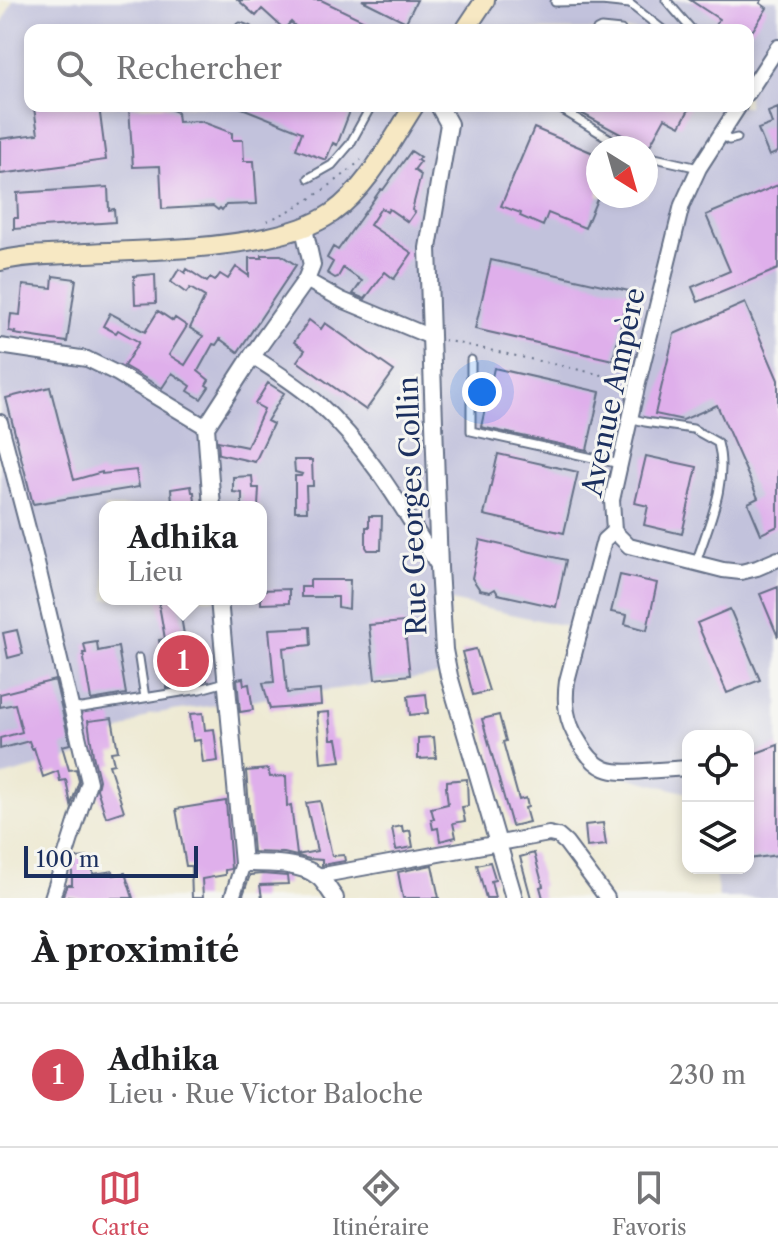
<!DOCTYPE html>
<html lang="fr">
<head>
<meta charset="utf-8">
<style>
  body { margin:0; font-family:"Libre Caslon Text",serif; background:#f2f2f2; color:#202124 }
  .controls { position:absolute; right:24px; bottom:24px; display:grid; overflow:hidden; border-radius:16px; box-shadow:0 4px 12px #0003 }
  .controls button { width:72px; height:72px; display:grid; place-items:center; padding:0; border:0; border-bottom:2px solid #e0e0e0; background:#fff; color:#202124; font:40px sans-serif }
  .compass { position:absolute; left:586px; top:136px; width:72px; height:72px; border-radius:50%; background:#fff; box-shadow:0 4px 12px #0003; rotate:143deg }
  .scale { position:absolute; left:24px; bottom:20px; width:174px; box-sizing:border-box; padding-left:8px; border:4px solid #1b2f5e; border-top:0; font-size:22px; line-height:28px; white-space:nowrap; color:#1b2f5e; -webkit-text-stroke:6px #f6f6f2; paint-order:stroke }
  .you { position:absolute; left:482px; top:392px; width:28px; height:28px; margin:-20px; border:6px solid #fff; border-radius:50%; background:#1a73e8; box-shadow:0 0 0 12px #1a73e833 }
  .badge { display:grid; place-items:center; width:52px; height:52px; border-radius:50%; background:#d1495b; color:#fff; font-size:26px; font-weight:700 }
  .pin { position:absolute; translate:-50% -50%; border:4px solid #fff; box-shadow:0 2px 8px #0006 }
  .popup { position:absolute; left:99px; top:501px; width:168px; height:104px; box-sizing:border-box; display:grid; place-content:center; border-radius:16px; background:#fff; filter:drop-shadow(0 2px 6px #0005); font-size:26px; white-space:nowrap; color:#757577 }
  .popup b { font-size:30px; color:#202124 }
  .popup::after { content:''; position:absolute; left:50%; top:100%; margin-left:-16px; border:16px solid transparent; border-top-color:#fff }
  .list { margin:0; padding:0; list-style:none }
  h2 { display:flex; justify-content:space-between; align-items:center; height:104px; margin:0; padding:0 32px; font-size:34px }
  h2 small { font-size:26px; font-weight:400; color:#757577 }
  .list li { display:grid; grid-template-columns:52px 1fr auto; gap:24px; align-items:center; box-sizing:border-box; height:144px; padding:0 32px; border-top:2px solid #e0e0e0 }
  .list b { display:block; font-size:30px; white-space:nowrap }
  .list p { margin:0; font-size:26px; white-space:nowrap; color:#757577 }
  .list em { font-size:26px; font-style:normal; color:#757577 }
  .icon { flex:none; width:44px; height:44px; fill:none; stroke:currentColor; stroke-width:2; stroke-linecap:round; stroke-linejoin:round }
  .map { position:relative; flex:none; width:778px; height:898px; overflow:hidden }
  .search { position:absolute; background:#fff; box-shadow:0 4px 12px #0003; left:24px; right:24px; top:24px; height:88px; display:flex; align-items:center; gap:20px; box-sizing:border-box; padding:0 28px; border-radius:16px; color:#757577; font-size:30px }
  .sheet { height:248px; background:#fff }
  nav { display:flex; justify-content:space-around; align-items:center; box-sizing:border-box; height:112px; border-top:2px solid #e0e0e0; background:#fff; font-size:22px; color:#757577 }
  nav a { display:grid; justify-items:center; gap:4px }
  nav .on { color:#d1495b }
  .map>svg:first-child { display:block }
  .industrial { fill:#c2c2dc; fill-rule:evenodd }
  .building { fill:#dfafeb }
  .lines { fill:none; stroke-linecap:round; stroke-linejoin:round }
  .service-casing { stroke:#657087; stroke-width:11 }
  .minor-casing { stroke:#657087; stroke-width:18 }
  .tertiary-casing { stroke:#657087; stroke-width:20 }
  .secondary-casing { stroke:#657087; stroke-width:22 }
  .path { stroke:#657087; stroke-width:2; stroke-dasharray:2 6; stroke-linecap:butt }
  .service { stroke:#fff; stroke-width:7 }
  .minor { stroke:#fff; stroke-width:14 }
  .tertiary { stroke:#fff; stroke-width:16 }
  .secondary { stroke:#f7e8c3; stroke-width:18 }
  .labels { text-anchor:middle; stroke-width:6; stroke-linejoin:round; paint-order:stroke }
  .street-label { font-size:28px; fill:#1b2f5e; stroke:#f6f6f2 }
</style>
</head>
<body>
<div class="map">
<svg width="778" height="898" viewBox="0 0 778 898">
  <rect width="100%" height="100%" fill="#f6f6f2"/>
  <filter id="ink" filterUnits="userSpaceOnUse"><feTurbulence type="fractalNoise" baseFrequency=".0125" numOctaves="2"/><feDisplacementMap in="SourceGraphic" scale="16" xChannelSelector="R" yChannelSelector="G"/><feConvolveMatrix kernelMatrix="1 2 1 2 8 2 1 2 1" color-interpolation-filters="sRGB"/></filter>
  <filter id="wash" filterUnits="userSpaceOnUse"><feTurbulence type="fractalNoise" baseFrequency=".006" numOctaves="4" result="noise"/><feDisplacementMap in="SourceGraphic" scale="32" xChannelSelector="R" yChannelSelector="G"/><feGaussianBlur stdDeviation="1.8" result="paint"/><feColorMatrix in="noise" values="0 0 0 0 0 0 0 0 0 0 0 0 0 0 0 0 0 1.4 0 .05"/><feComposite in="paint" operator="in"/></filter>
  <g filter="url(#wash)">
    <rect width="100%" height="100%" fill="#eeead4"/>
    <!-- industrial -->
    <path class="industrial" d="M13,0H778V898H719L714,868H748V736H688V793L626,777L587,771L571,744L559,680L565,626L451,601L441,675L150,714L80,755L0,777V28ZM30,30H748V106H30ZM598,148H646V196H598ZM105,507H261V599H105Z"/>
    <g id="blocks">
      <!-- building -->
      <path class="building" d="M238,0H321L371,24L365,30H299L291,22L284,29L262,9L256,16Z
        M362,0H417L406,22Z
        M690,0H762L760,3L767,8L753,30H719L714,27L719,19Z
        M50,106H99L106,160L0,174V139L38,134L34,108Z
        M163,106L177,112L178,122L200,121L232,133V140H243L244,161H254L257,204L226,205L222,210L220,208L218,210L213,206L162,209L160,166L133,167L129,108Z
        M237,106H352L337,145L333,143L326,160L296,149L302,132Z
        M568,106H691L680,126L665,118L648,149Z
        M778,108V152L769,156L758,129L772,124L768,112Z
        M534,128L598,155V197L585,228L548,213L543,226L520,216L521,213L501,206Z
        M411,151L420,157L417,160L420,162L414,170L421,175L412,210L415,212L408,222L389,209L387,212L381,208L370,225L412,253L394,279L385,272L365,299L353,294L362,281L343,268L338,277L335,278L327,273L333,262L327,258L333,247L338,250L381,189L383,190Z
        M778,185V269L698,302L692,287L730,271L706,215Z
        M108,187L109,210L114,209L115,222L14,229V218H18L17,193Z
        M262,255H281L296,265L238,352L220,339L216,345L213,344L198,371L209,380L206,385L209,387L201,399L188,391L191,386L172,373L162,388L124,366L139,342L118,330L116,333L103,326L110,313L145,332L158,311L173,321L175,318L187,326L169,355L185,365L203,336L190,328L205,297L190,288L186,293L171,282L179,269L185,273L187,269L207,282L210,278L215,281L220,274L228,279L236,267L249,276V258H262Z
        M491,260L629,291L613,360L475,329Z
        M155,274L156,303L135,304L134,276Z
        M53,276L76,279L67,342L14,334L15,332L9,331L11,314L20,315L23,285L52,288Z
        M745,303L778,380V526L761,534L748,503L758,498L717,405L683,420L655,414L674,334Z
        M309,320L321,329L325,323L394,371L366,410L297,361L305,350L294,342Z
        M494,368L600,392L587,450L481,427Z
        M268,383L284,393L267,421L273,424L255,462L219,454L218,441L247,447L264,409L255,404Z
        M50,387L74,480L102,472V474L136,470L139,487L33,504L6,398Z
        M498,454L578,472L564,533L484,515Z
        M646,456L697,467L682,534L644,525L648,506L635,503Z
        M294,460H312L313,486H306L307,511H295V476H301L302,474L295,472Z
        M252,476L253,488H259L258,507H242V493L233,492V477Z
        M191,486L192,492H194L195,502H172L171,489Z
        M369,516H382L381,550H368L366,547V527H369Z
        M480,540L566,560L556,607L498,594L495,589L490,592L480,590L472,578Z
        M620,575L657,583L647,630L625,624L627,615L611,612Z
        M310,580H350L349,609L338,607V597H301V587H310Z
        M778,587V637L760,594Z
        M289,589V603L261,604V590Z
        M158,599H178L190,670L205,669L207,680L167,688L159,640L165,639Z
        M730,609L760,680L727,693L697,623Z
        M404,622L410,675L375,679L369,625Z
        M310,627L311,645L283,648L287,693L320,690L321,705L270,709L263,683L274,682L269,629Z
        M17,630L23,654L8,658L3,633Z
        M97,642L98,651L118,647L126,694L91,700L83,653H86L84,644Z
        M476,649L489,691L473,695L462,652Z
        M243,678L244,685L249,684L253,710L240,712L237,679Z
        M55,680L70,744L62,746L69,770L76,769L79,781L71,805L66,780L60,781L58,771L43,777L34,748L32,749L29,741L0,749V738L22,732L15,704L0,707V694Z
        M426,694L428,713L410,715L408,696Z
        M329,712L331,739H337L341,761L321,763L317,713Z
        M203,713L205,730L214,729L218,761L203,763L200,740L193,741L190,714Z
        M499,715L506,741L503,742L519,800L526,798L528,807L525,808L529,822L512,826L482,719Z
        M112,718L118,751L111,752L114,764L109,765L124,811L106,817L97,789L99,780L93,755L88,721Z
        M434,737L436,758L418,759V738Z
        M778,745V855L748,859V756Z
        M268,769L270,777L286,776L287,806L291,805L297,855L317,851L306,803L320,801L332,856L344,855L345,861L322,865V860L310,859L284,853L253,852L246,771Z
        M467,779L468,806L462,807L465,821L453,823L456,837L440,841L438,828L433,829L431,819H434L431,808L448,804L446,787H447V781Z
        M226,801L231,869L225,870V875L202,879L203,898H192L191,866H186L176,809Z
        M603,823L606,845L587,847L585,825Z
        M402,826L403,832L410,830L413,847L396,850L392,828Z
        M534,853L543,886L540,887L543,898H531L520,857Z
        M92,857L93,874L113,871L114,875L125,873L133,898H82L68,896V898H62L67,885H72V867H75V858Z
        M490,862L494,875L495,880L491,881L495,898H486L477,865Z
        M432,865L439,898H403L398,872Z
        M262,874L287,876L288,884L260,885L262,898H242L250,875Z"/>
    </g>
  </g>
  <g filter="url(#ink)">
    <use href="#blocks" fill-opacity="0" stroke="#657087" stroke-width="2"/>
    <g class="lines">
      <!-- service casing -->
      <g class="service-casing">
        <path id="service" d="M666,0L692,30
          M555,2L601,1L630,4L663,30
          M240,27L248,30
          M597,30L601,28L621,30
          M556,106L625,148
          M721,133L729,140L737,138
          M646,156L699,168
          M309,178L332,165L350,144L371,106
          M471,360V431L620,464
          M630,418L645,422L693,429L718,443C729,483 708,525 696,563
          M139,658L145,698
          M71,707L82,708L200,689L226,682"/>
      </g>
      <!-- minor casing -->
      <g class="minor-casing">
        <path id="minor" d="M748,93L778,47
          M739,106L699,168L682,205L638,383L612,500L614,531L629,546L723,570L741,572L757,568L778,559
          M306,280L342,300L431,337
          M0,346L87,359L118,374L206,427
          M252,356C275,371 298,385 318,403C369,449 403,509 439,567
          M0,422L35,555L89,782L52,898
          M614,531L604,540L567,681C564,703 566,721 578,740C596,772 610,774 644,771C659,770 673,769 688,768
          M318,876L549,834L558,836L566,843L607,898
          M232,898L243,863"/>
      </g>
      <!-- tertiary casing -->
      <g class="tertiary-casing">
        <path id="tertiary" d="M439,106L449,124L428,248L439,568L444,650L449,676L514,898
          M212,507L206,427L252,356L306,280L312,265L305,233L308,226
          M219,599L243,863C265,863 301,862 319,877C325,882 330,892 335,898"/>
      </g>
      <!-- secondary casing -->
      <g class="secondary-casing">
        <path id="secondary" d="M465,30L485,0
          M0,261C28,254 57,255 86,253C147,250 209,250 269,237C291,232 313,226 332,213C368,187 390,143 414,106"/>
      </g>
      <!-- path -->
      <path class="path" d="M267,221C303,206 332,186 361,160
        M444,340L625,380"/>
      <!-- service -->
      <use href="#service" class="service"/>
      <!-- minor -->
      <use href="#minor" class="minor"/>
      <!-- tertiary -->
      <use href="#tertiary" class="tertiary"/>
      <!-- secondary -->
      <use href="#secondary" class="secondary"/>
    </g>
  </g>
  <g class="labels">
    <!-- street labels -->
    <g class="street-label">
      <text transform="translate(613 392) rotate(-78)" y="10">Avenue Ampère</text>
      <text transform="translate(412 506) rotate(-92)" y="10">Rue Georges Collin</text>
    </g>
  </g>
</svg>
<div class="controls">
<button><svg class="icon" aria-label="locate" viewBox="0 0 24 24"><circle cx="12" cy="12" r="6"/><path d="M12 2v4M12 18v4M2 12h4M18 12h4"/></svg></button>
<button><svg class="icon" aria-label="layers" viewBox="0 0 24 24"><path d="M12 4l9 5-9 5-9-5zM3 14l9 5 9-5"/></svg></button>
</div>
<svg class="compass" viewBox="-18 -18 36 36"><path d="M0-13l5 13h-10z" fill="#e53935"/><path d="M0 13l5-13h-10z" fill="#757577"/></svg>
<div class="scale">100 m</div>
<div class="you"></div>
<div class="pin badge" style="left:183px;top:661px">1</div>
<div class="popup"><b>Adhika</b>Lieu</div>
<div class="search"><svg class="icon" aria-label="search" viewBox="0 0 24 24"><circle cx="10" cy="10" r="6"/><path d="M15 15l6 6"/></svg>Rechercher</div>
</div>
<section class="sheet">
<h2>À proximité<small></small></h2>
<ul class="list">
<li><span class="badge">1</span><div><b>Adhika</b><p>Lieu · Rue Victor Baloche</p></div><em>230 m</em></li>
</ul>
</section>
<nav>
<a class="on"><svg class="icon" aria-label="map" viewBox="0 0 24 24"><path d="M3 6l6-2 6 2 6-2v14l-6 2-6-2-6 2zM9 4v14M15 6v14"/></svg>Carte</a>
<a><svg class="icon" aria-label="directions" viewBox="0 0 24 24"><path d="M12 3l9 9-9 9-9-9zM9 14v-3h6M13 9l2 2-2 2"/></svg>Itinéraire</a>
<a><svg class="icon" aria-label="saved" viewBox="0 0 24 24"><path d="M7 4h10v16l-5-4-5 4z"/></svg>Favoris</a>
</nav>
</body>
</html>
